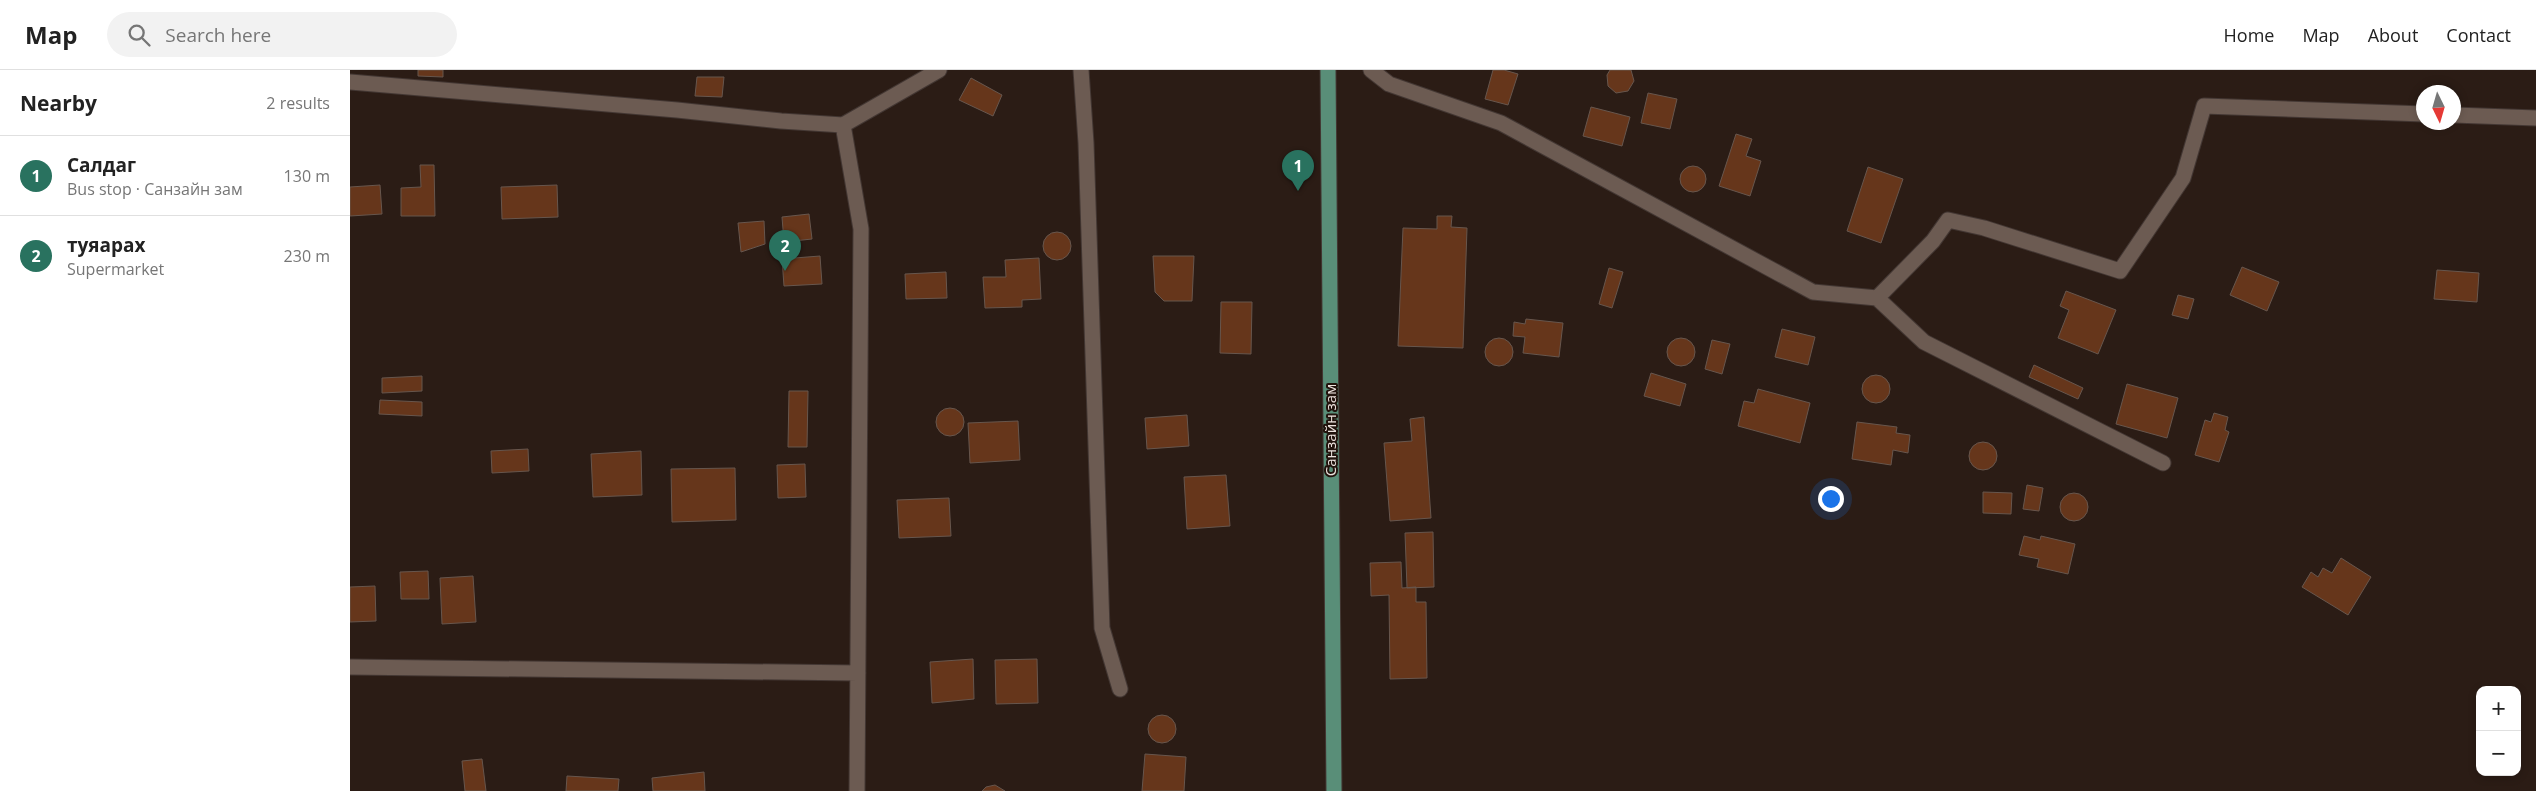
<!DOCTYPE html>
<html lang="en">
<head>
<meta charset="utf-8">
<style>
  body { margin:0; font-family:"Open Sans",sans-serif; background:#f2f2f2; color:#222 }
  .controls { position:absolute; right:15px; bottom:15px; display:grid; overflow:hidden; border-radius:10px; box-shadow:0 2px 8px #0003 }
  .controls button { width:45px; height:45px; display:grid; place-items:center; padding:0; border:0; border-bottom:1px solid #e0e0e0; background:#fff; color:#222; font:25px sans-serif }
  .compass { position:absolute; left:2066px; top:15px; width:45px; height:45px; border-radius:50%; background:#fff; box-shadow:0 2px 8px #0003; rotate:175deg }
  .you { position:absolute; left:1480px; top:428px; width:18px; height:18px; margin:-12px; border:4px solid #fff; border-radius:50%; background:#1a73e8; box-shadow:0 0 0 8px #1a73e833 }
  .badge { display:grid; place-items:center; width:32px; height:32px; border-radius:50%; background:#29725f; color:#fff; font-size:16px; font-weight:700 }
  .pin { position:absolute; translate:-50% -41px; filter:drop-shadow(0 1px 2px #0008) }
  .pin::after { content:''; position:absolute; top:26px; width:18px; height:15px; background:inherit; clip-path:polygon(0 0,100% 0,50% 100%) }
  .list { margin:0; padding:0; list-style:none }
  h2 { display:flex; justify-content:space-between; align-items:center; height:65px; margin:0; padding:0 20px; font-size:21px }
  h2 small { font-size:16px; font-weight:400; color:#767676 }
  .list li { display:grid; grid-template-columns:32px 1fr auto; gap:15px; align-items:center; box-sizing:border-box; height:80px; padding:0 20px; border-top:1px solid #e0e0e0 }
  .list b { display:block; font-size:19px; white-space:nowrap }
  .list p { margin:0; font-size:16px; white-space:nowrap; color:#767676 }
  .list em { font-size:16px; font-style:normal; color:#767676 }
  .icon { flex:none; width:28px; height:28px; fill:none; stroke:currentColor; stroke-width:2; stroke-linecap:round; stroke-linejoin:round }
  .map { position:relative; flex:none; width:2186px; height:721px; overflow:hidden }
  header { display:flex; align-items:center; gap:30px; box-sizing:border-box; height:70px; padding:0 25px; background:#fff; border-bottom:1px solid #e0e0e0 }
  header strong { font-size:24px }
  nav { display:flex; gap:28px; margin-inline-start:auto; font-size:18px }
  .search { width:350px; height:45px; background:#f2f2f2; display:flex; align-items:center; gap:12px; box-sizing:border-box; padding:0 18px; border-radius:28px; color:#767676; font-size:19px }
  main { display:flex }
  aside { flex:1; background:#fff }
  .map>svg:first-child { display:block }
  .building { fill:#66361b; stroke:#67564d }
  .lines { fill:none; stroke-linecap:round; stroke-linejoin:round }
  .minor-casing { stroke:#433733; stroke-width:17 }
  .major-casing { stroke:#433733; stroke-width:17 }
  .minor { stroke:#6c5b52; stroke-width:15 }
  .major { stroke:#598e78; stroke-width:15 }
  .labels { text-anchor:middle; stroke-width:4; stroke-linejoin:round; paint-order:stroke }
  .street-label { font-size:15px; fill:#ece2dd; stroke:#21130c }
</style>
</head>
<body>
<header>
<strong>Map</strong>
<div class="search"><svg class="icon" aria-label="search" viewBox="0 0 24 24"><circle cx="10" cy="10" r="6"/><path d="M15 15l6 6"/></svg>Search here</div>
<nav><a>Home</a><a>Map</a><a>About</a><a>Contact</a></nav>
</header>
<main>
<aside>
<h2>Nearby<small>2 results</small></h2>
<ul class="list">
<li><span class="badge">1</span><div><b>Салдаг</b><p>Bus stop · Санзайн зам</p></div><em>130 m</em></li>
<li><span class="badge">2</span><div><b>туяарах</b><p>Supermarket</p></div><em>230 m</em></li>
</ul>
</aside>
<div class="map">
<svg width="2186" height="721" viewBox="0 0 2186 721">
  <rect width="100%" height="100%" fill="#2b1c15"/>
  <!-- building -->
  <path class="building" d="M68,0H93V7L68,6Z
    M1143,0H1154L1168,4L1158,35L1135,29Z
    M1281,0L1284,11L1278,21L1266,23L1258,16L1257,5L1260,0Z
    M347,7H374L372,27L345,26Z
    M621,8L652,25L643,46L609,30Z
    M1298,23L1327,29L1320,59L1291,53Z
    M1241,37L1280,47L1272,76L1233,66Z
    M1386,64L1402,69L1396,86L1411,91L1400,126L1369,116Z
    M70,95H84L85,146H51V118L71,117Z
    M1330 109a13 13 0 1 1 26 0a13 13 0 1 1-26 0Z
    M1518,97L1553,109L1531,173L1497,161Z
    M30,115L32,144L0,146V117Z
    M207,115L208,147L152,149L151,117Z
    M459,144L462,169L434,172L432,147Z
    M1087,146H1102L1101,157L1117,158L1113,278L1048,276L1053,158L1087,159Z
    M414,151L415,174L391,182L388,153Z
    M693 176a14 14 0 1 1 28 0a14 14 0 1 1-28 0Z
    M470,186L472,214L434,216L432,189Z
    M803,186H844L842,231H814L805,222Z
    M689,188L691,229L672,230V237L635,238L633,207H656L655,190Z
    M1892,197L1929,212L1917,241L1880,225Z
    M1259,198L1273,202L1262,238L1249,234Z
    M2087,200L2129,203L2127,232L2084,229Z
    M596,202L597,228L556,229L555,204Z
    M1716,221L1766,240L1748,284L1708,268L1719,240L1710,236Z
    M1828,225L1844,229L1838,249L1822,245Z
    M871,232H902L901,284L870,283Z
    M1176,249L1213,253L1209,287L1173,283L1175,267L1163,266L1164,252L1175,254Z
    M1432,259L1465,267L1458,295L1425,287Z
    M1135 282a14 14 0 1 1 28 0a14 14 0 1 1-28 0Z
    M1317 282a14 14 0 1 1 28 0a14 14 0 1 1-28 0Z
    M1362,270L1380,274L1372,304L1355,299Z
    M1684,295L1733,318L1728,329L1679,307Z
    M1301,303L1336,314L1330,336L1294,326Z
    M1512 319a14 14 0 1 1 28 0a14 14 0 1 1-28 0Z
    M72,306V321L32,323V308Z
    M1777,314L1828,328L1817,368L1766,354Z
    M1408,319L1460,333L1450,373L1388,356L1394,331L1404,333Z
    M439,321H458L457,377H438Z
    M30,330L72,332V346L29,344Z
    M586 352a14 14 0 1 1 28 0a14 14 0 1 1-28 0Z
    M1864,343L1878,347L1875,360L1879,362L1869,392L1845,385L1855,350L1861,352Z
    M837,345L839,376L797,379L795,348Z
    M1074,347L1081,448L1040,451L1034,373L1062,371L1060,349Z
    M668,351L670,390L620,393L618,353Z
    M1507,352L1547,357L1546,363L1560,365L1558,383L1543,380L1541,395L1502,389Z
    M1619 386a14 14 0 1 1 28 0a14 14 0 1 1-28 0Z
    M178,379L179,401L142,403L141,381Z
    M291,381L292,425L243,427L241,384Z
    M455,394L456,427L428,428L427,395Z
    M385,398L386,450L322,452L321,399Z
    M876,405L880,456L837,459L834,407Z
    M1677,415L1693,418L1689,441L1673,439Z
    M1633,422L1662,423L1661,444L1633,443Z
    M1710 437a14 14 0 1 1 28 0a14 14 0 1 1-28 0Z
    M599,428L601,466L549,468L547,430Z
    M1083,462L1084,517L1057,518L1055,463Z
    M1674,466L1690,470L1691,466L1725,474L1718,504L1687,497L1689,489L1669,485Z
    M1991,488L2021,507L1998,545L1952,517L1961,502L1968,507L1973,498L1982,503Z
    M1051,492L1052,518L1066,517V532H1076L1077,608L1040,609L1039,525L1021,526L1020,493Z
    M78,501L79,529H51L50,502Z
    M123,506L126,552L92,554L90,508Z
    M25,516L26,551L0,552V517Z
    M623,589L624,629L582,633L580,592Z
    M687,589L688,633L646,634L645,590Z
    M798 659a14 14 0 1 1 28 0a14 14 0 1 1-28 0Z
    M795,684L836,687L834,721H792Z
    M132,689L136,721H115L112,691Z
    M354,702L355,721H303L302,708Z
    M217,706L269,709L268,721H216Z
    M645,715L655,721H632L636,717Z"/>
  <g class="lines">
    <!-- minor casing -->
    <g class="minor-casing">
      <path id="minor" d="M731,0L736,73L752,558L770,619
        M1021,0L1039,14L1151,53L1463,222L1527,228L1583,171L1598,150L1634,158L1770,201L1833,108L1854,36L2074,44
        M0,12L327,40L431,51L493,55
        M2104,45L2186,48
        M1527,228L1574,272L1813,393
        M0,597L508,603
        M507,721L511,159L493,55L589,0"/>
    </g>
    <!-- major casing -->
    <g class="major-casing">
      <path id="major" d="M978,0L984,721"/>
    </g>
    <!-- minor -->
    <use href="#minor" class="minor"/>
    <!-- major -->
    <use href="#major" class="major"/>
  </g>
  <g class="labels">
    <!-- street labels -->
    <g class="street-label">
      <text transform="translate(981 360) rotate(-90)" y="5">Санзайн зам</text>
    </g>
  </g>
</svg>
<div class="controls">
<button>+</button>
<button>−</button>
</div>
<svg class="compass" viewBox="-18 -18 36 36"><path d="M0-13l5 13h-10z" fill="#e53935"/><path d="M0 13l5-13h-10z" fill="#767676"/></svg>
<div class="you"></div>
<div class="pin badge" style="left:948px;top:121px">1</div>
<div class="pin badge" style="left:435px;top:201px">2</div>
</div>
</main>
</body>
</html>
